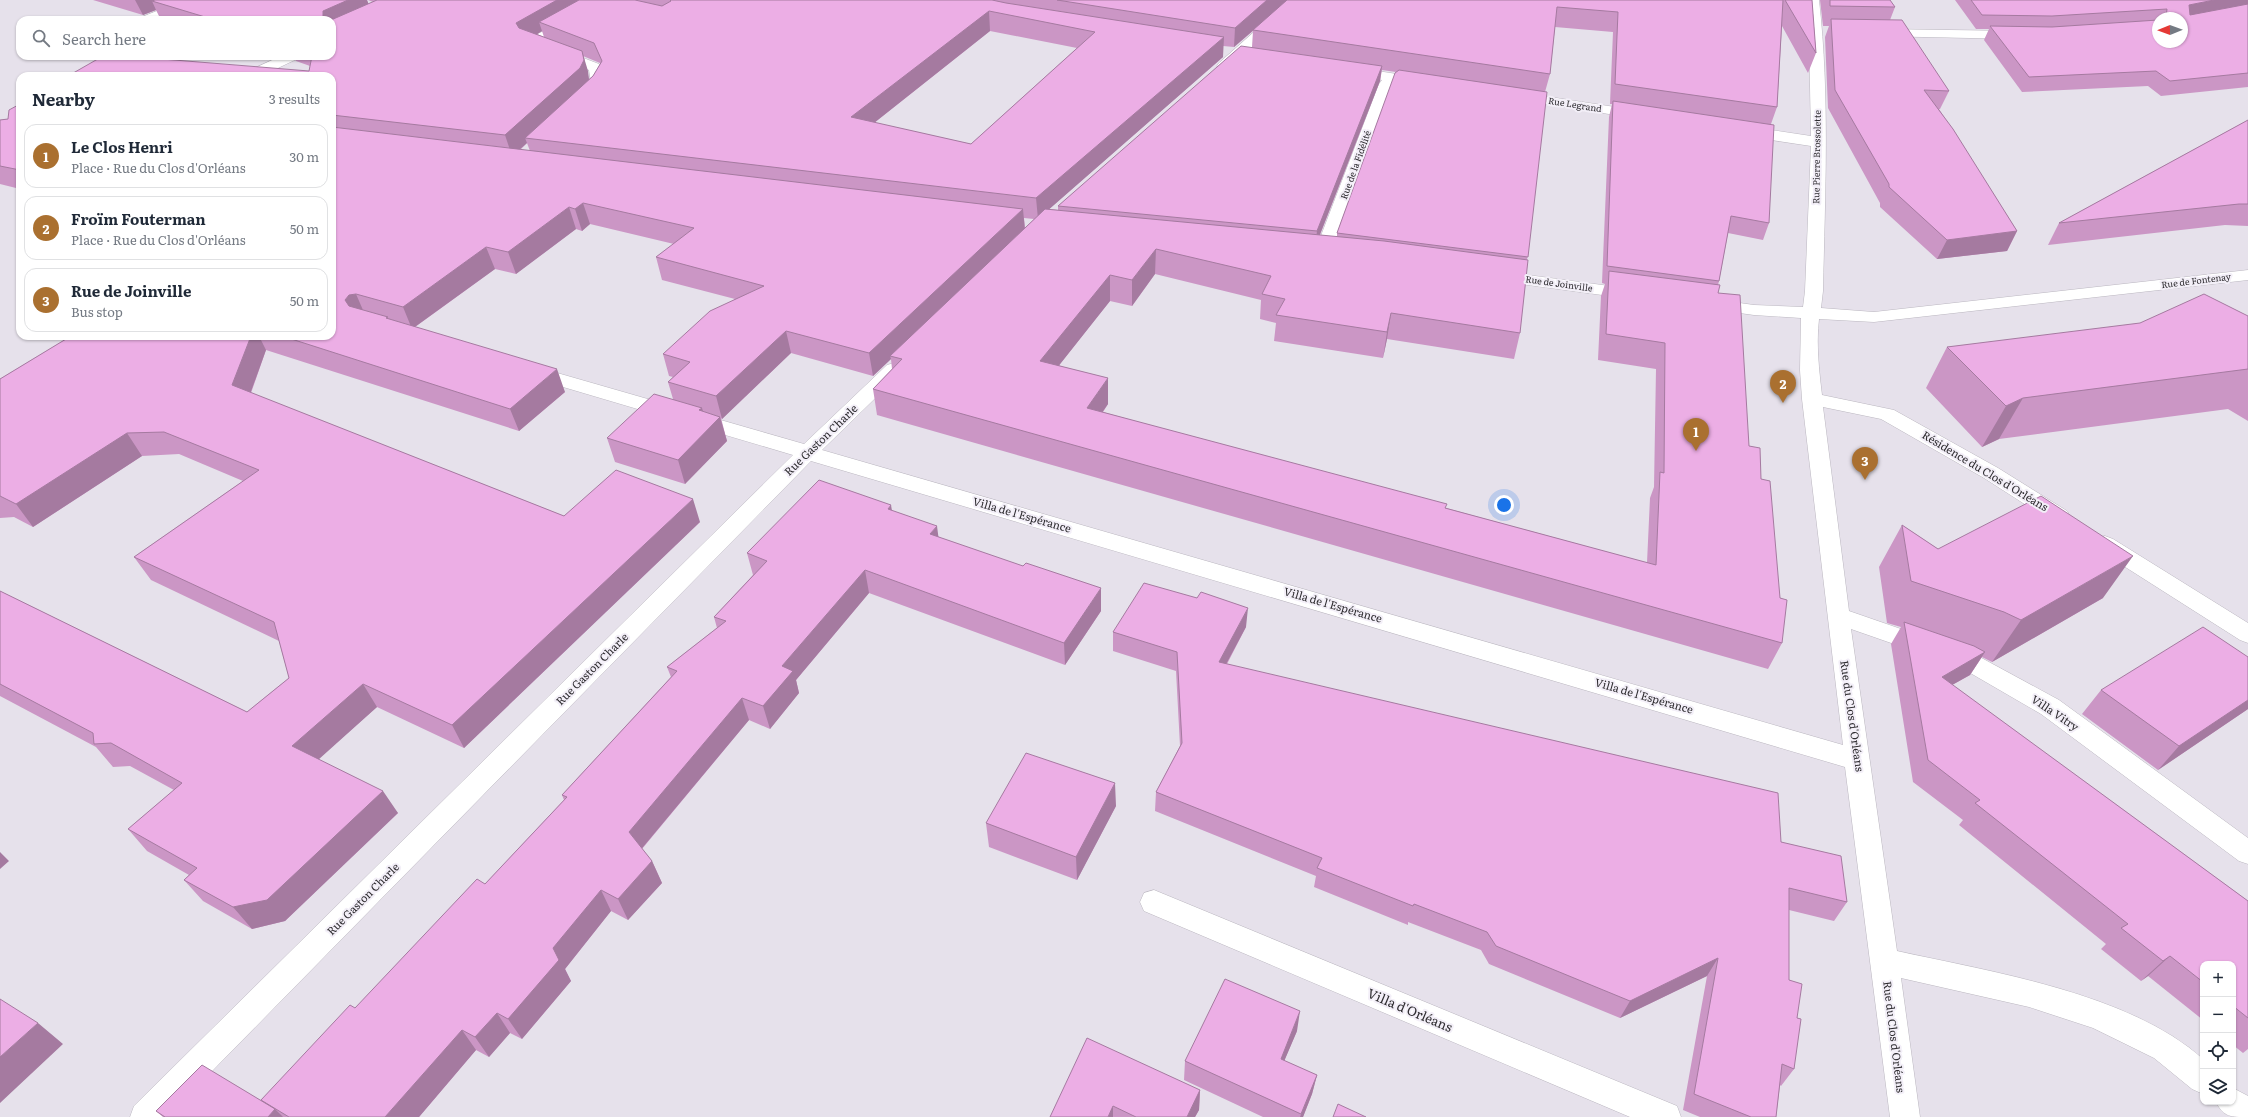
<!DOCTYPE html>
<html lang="en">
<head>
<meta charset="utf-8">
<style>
  body { margin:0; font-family:Literata,serif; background:#f2f2f3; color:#1f2937 }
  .controls { position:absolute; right:12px; bottom:12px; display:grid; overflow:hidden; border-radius:8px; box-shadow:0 1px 3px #0004 }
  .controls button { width:36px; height:36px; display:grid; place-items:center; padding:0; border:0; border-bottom:1px solid #e0e1e3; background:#fff; color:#1f2937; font:20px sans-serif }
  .compass { position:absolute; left:2152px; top:12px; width:36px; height:36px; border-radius:50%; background:#fff; box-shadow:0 1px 3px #0004; rotate:269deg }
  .you { position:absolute; left:1504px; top:505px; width:14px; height:14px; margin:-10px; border:3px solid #fff; border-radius:50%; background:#1a73e8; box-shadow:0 0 0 6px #1a73e833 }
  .badge { display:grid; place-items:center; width:26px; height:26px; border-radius:50%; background:#aa7030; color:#fff; font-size:13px; font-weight:700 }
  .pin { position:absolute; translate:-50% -33px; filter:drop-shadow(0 1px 2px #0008) }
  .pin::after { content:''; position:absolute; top:21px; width:14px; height:12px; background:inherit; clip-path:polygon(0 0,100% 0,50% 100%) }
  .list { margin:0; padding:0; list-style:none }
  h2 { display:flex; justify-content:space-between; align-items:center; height:52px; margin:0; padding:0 16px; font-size:17px }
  h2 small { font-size:13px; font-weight:400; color:#747a83 }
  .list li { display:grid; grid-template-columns:26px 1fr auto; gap:12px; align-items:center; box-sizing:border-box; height:64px; margin:0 8px 8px; padding:0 8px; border:1px solid #e0e1e3; border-radius:12px }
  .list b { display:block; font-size:15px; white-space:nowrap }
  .list p { margin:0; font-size:13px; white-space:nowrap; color:#747a83 }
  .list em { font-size:13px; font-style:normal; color:#747a83 }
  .icon { flex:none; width:22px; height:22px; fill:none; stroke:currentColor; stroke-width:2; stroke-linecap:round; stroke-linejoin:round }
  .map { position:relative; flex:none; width:2248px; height:1117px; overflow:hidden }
  .search { position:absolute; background:#fff; box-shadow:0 1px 3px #0004; left:16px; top:16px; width:320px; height:44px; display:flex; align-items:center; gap:10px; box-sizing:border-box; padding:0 14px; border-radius:12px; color:#747a83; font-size:15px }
  .panel { position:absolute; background:#fff; box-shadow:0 1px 3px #0004; left:16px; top:72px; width:320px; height:268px; border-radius:12px }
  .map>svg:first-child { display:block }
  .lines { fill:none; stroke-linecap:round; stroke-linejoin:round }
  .minor-casing { stroke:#bbb7c0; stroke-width:1 }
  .minor { fill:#fff; fill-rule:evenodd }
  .wall { fill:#cb96c5; fill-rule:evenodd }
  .shaded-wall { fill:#a57aa0 }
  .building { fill:#ecaee5; stroke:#a57aa0; fill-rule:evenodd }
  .labels { text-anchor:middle; stroke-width:4; stroke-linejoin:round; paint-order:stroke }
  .far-street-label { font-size:9px; fill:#2e2c30; stroke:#f3eff8 }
  .street-label { font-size:11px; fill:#2e2c30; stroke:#f3eff8 }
  .near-street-label { font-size:13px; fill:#2e2c30; stroke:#f3eff8 }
</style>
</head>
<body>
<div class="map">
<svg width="2248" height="1117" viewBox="0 0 2248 1117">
  <rect width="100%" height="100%" fill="#e6e1eb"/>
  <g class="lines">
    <!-- minor casing -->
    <g class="minor-casing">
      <path id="minor" d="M184,0H202L200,3L159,20H140L142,17Z
        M1290,0H1305L1229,69H1219L1217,66L1219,63Z
        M1805,0H1819C1830,97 1825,194 1823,291L1821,308L1874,312L2248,270V280L1874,322L1819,319C1816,344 1819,370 1822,395L1894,410L1998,468L2067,511L2070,516L2067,521L2059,523L2051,521L1984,478L1881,419L1823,407L1849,611L1976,655L2059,700L2248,838V864L2239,861L2041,714L1960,667L1851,629L1897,951C1992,972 2129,993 2203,1059V1094L2192,1089L2154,1058L2093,1028L2029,1007L1901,978L1920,1117H1890L1845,767L811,461L167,1117H130L134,1106L793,455L526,376L523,372L526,368L533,366L804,444L887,365L894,363L901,365L903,369L901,373L822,450L1843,745L1802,399L1800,370L1801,318L1754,315L1711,309L1705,308L1702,304L1705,300L1711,299L1754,305L1803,307L1805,291L1811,146L1744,136L1739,134L1736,131L1739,128L1744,126L1811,136L1809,38Z
        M571,17L578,21L576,24L542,42L599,64C608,77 606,97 588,101L581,97L591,83L589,70L526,46L524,43L526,40Z
        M1881,29L2017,31L2024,35L2017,39L1876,36L1874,33Z
        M281,56H299L297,59L261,76H242L244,73Z
        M1351,67L1423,78L1430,82L1423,86L1397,82L1392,86L1332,254L1329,258H1317L1314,254L1379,84L1382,80L1346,74L1344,71Z
        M1517,92L1641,111L1646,112L1648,115L1646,118L1641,119L1512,99L1510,96L1512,93Z
        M1497,271L1632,289L1638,290L1641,294L1638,298L1632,299L1491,280L1488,276L1491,272Z
        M2105,536L2113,539L2248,623V643L2240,640L2097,549L2094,544L2097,539Z
        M1154,890L1677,1106L1681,1117H1630L1144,911L1140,902L1144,893Z
        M2233,1088L2248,1096V1117C2230,1117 2224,1117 2216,1102H2233Z"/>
    </g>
    <!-- minor -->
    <use href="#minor" class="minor"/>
  </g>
  <!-- wall -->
  <path class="wall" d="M93,0H367L368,4L373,2L368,0H1812L1816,53L1808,73L1782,26L1777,107L1771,124L1769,223L1763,240L1728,233L1719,281L1718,285V293L1749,446L1761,479L1782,643L1768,669L877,415L873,389L892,369L891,359L873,376L791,353L722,419L721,418L727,441L685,484L615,462L607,438L673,399L668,382L673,377L669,376L663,354L735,299L662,280L656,257L674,244L590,224L582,231L576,229L516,274L495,269L415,327L565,392L519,431L266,350L251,393L564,516L700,522L464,748L377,707L318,759L398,813L285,921L252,929L203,901L184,880L189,875L147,851L128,829L174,790L130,766L113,767L96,747L0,696V591L247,712L289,678L279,641L151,580L134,557L243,481L179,454L142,456L33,527L14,517L0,518V379L71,336H332V76L309,71L310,66L296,61L293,56H332V20H161L156,10L143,15ZM1555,27L1613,32L1610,104H1612L1609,117L1602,283L1605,284L1601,296L1598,360L1656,369L1654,487L1650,498L1647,563L1446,508L1103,412L1108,404L1059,365L1110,301L1132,306L1155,274L1261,300L1260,319L1276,323L1274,341L1383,358L1387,339L1514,359L1520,333L1527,260L1545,92L1550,74ZM542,31L544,37L537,34ZM990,31L1077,48L971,144L874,123ZM1253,31L1252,47L1058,206V210L1049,209L1223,57V46L1234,47ZM583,56L600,63V64L593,76L589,79ZM1382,70L1396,72L1337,233V237L1320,235L1380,81ZM527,143L530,151L520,150ZM1024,218L1034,219L1025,228Z
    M1820,0H1890L1895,7L1890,20L1949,91L1940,109H1939L2017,231L2007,251L1937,259L1880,207V203L1828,108L1825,37L1829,26H1823Z
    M1955,0H2248V87L2161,96L2148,86L2022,92L1984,40L1989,29H1976ZM2158,18H2182L2158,42Z
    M20,104V189L0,184V120L8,119Z
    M2248,120V226L2225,225L2048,245L2059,223Z
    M2248,316V421L2228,409L1999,439L1982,447L1926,388L1947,347Z
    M892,511L939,537L1101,611L1065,665L869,593L796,680L799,693L770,729L749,720L642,849L652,861L662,883L628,920L611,911L565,969L571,981L522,1039L510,1033L489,1057L476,1050L419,1117H163L156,1111L263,1102L261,1100L355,1008L485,884L564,800L562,795L671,677L667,667L717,628L714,617L753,575L747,553Z
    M1902,525L1938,549L2103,598L1992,662L1982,657L1970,675L1952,685L2248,901V1049L2243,1053L2233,1045V964H2203V1020L2148,976L2141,981L2101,949L2106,944L1959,825L1963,820L1913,782L1891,644L1901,627L1887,623L1879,567Z
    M1246,627L1227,664L1781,842L1847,902L1834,921L1789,910V980L1797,1018L1794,1069L1781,1086L1780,1085L1776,1117H1700L1683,1110L1707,976L1620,1018L1489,964L1481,950L1408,922V925L1314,887L1316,876L1155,811L1156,792L1180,746L1176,671L1113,651V632Z
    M2248,657V709L2158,770L2082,714L2101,690Z
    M1116,806L1077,880L989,847L986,823Z
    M1297,1031L1284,1061L1317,1075L1312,1094L1303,1117H1263L1184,1080L1185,1061Z
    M1200,1090L1199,1110L1195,1117H1050Z"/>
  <!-- shaded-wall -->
  <path class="shaded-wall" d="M135,0H180L152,1L156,10L143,15Z
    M348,0H367L372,12L332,20H323V11Z
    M557,0H597L539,22L542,31L523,43L516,23Z
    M1267,0H1288L1234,47L1235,28Z
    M2214,0H2248V5L2182,19L2189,5Z
    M989,11L990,31L855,138L851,117Z
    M1224,37L1223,57L1038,219L1036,198Z
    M582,51L588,71L589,80L525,138L527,143L512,156L505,135Z
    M1382,66L1380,81L1315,247L1317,231Z
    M583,203L590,224L582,231L575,209Z
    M569,207L576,229L516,274L508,252Z
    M1023,209L1025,231L890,356L891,359L873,376L869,353Z
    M2017,231L2007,251L1937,259L1947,240Z
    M486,247L495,269L412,329L403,307Z
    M1156,249L1155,274L1132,306V280Z
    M1110,275V301L1042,387L1040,361Z
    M356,294L366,317L356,322L345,300L349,295Z
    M1391,313L1387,339L1383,358L1387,332Z
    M786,331L791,353L722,419L716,396Z
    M251,336H259L266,350L245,408L232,385Z
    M557,369L565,392L519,431L510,409Z
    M1108,378V404L1087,434V408Z
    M2023,398L1999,439L1982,447L2006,406Z
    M702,408L708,429L720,417L727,441L685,484L678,460L699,410Z
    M127,433L142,456L33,527L16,504Z
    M693,499L700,522L464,748L452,725Z
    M891,505L895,528L888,509Z
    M937,526L940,549L930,534Z
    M2133,556L2103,598L1992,662L2021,620Z
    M865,570L869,593L796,680L799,693L770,729L763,706L782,666Z
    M1101,588V611L1065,665L1064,643Z
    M1248,608L1246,627L1217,681L1219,662Z
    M1985,652L1970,675L1927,699L1942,677Z
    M363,684L377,707L308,769L292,746Z
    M742,698L749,720L638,853L629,832Z
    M2248,700V709L2158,770L2179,746Z
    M1115,783L1116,806L1077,880L1076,857Z
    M383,791L398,813L285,921L252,929L233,907Z
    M0,852L9,861L0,869Z
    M652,861L662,883L628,920L618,899Z
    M601,890L611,911L565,969L571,981L522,1039L508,1019L553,948Z
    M2170,956L2148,976L2141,981L2163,961Z
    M1718,958L1707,976L1620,1018L1630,1001Z
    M1300,1011L1297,1031L1277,1078L1281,1059Z
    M497,1013L510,1033L489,1057L475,1037Z
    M38,1023L63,1044L0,1103V1057Z
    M462,1030L476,1050L419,1117H385Z
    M1317,1075L1312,1094L1303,1117H1300Z
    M1200,1090L1199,1110L1195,1117H1187Z
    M1113,1106V1117H1108Z
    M275,1109L283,1117H268Z"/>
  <!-- building -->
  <path class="building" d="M155,0H348L323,11V20H215L152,1Z
    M377,0H557L516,23L519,28L582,51L584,60L580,68L505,135L332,115V76H68L103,56H125L309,71L312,56H332V20H331Z
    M579,0H635L662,6L671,1L670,0H992L1006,3L1224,37L1036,198L525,138L593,76L602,61L594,43L539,22ZM989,11L1095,32L971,144L851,117Z
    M1057,0H1267L1235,28Z
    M1287,0H1783L1777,107L1615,84L1618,12L1557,7L1550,74L1253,30Z
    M1785,0H1812L1816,53Z
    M1830,0H1890L1895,7L1830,6Z
    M1971,0H2214L2189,5L2190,15L2248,4V73L2170,81L2156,71L2029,77L1990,26L2052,27L2158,20V42H2182V18H2166L2167,9L2052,16L1982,15Z
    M1831,19L1902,20L1949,91L1924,90L1953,129L2017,231L1947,240L1889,187V184L1835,90Z
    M1241,46L1382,66L1317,231L1058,206Z
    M1399,70L1547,92L1528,257L1337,233L1395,73Z
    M1613,101L1774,125L1769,223L1731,216L1719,281L1607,266Z
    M20,104V170L0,166V120L8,119L9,110Z
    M2248,120V204H2239L2059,223Z
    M332,127L1023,209L869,353L786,331L716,396L668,382L690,362L663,354L710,311L764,286L656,257L694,228L583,203L575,209L569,207L508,252L486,247L403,307L356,294L349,295L345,300L349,306L388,317L386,318L557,369L510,409L282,336H332V178H333H332Z
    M1045,209L1384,241L1528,260L1520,333L1391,313L1387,332L1276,315L1285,299L1262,294L1271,276L1156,249L1132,280L1110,275L1040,361L1108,378L1087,408L1447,504L1445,508L1656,565L1660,472L1664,473L1665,343L1606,334L1609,271L1720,285L1718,293L1740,295L1749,446L1760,448L1761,479L1770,481L1780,598L1787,600L1782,643L873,389L902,359L890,356Z
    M2204,294L2248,316V369L2023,398L2006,406L1947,347L2140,323Z
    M71,336H251L232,385L564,516L616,470L693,499L452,725L363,684L292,746L383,791L267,900L233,907L184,880L197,868L128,829L182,783L111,743L94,744L93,733L0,684V591L247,712L289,678L274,622L134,557L259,470L164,432L127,433L16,504L0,496V379Z
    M654,394L702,408L699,410L720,417L678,460L607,438Z
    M819,480L891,505L888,509L937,526L930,534L1023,566L1026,563L1101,588L1064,643L865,570L782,666L793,671L763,706L742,698L629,832L652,861L618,899L601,890L553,948L559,960L508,1019L497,1013L475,1037L462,1030L385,1117H289L261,1100L350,1005L355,1008L477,879L485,884L567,797L562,795L677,671L667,667L726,621L714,617L767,561L747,553Z
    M2041,496L2133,556L2021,620L2004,612L1911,581L1902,525L1938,549Z
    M1144,583L1197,598L1201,592L1248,608L1219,662L1778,793L1781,842L1841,856L1847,902L1789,888V980L1802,984L1797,1018L1801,1019L1794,1069L1782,1064L1776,1117H1751L1694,1094L1718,958L1630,1001L1496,946L1487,932L1414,904L1413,906L1317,868L1322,858L1156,792L1182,743L1177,652L1113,632Z
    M1904,622L1974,646L1985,652L1942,677L2248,901V1018L2233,1006V964H2203V982L2170,956L2163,961L2121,928L2128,924L1975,803L1980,800L1928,760Z
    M2203,627L2248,657V700L2179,746L2101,690Z
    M1026,753L1115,783L1076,857L986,823Z
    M1225,979L1300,1011L1281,1059L1317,1075L1301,1114L1185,1061Z
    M0,999L38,1023L0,1057Z
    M1087,1038L1200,1090L1187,1117H1136L1113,1106L1108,1117H1050Z
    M202,1065L275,1109L268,1117H165L156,1111Z
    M1338,1104L1366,1117H1333Z"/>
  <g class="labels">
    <!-- far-street labels -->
    <g class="far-street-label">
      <text transform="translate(1575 105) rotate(9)" y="3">Rue Legrand</text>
      <text transform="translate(1817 157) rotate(-89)" y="3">Rue Pierre Brossolette</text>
      <text transform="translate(1356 165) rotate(-70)" y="3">Rue de la Fidélité</text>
      <text transform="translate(2196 281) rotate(-7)" y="3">Rue de Fontenay</text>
      <text transform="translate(1559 284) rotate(8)" y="3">Rue de Joinville</text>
    </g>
    <!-- street labels -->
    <g class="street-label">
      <text transform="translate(821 440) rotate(-44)" y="4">Rue Gaston Charle</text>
      <text transform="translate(1985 471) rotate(31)" y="4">Résidence du Clos d'Orléans</text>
      <text transform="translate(1022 515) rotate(16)" y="4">Villa de l'Espérance</text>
      <text transform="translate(1333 605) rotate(16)" y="4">Villa de l'Espérance</text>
      <text transform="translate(592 669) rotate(-45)" y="4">Rue Gaston Charle</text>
      <text transform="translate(1644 696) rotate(16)" y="4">Villa de l'Espérance</text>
      <text transform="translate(2055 713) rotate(34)" y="4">Villa Vitry</text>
      <text transform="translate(1852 716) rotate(82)" y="4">Rue du Clos d'Orléans</text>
      <text transform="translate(363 899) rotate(-45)" y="4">Rue Gaston Charle</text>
      <text transform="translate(1894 1037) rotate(83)" y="4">Rue du Clos d'Orléans</text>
    </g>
    <!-- near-street labels -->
    <g class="near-street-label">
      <text transform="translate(1410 1010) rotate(23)" y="5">Villa d'Orléans</text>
    </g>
  </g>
</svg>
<div class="controls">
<button>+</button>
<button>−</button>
<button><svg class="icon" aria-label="locate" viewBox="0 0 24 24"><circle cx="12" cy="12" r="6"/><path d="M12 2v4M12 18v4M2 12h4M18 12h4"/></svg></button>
<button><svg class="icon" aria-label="layers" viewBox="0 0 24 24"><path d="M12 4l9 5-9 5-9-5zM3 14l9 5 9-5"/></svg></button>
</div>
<svg class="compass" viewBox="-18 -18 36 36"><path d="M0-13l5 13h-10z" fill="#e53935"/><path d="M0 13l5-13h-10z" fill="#747a83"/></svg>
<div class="you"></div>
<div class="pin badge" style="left:1696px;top:451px">1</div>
<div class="pin badge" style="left:1783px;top:403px">2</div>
<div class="pin badge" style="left:1865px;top:480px">3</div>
<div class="search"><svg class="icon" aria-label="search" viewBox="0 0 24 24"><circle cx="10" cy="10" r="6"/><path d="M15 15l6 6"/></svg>Search here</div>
<section class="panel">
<h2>Nearby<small>3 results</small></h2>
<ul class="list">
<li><span class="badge">1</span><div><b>Le Clos Henri</b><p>Place · Rue du Clos d'Orléans</p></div><em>30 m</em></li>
<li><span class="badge">2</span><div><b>Froïm Fouterman</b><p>Place · Rue du Clos d'Orléans</p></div><em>50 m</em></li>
<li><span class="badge">3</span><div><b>Rue de Joinville</b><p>Bus stop</p></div><em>50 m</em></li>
</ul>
</section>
</div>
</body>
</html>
